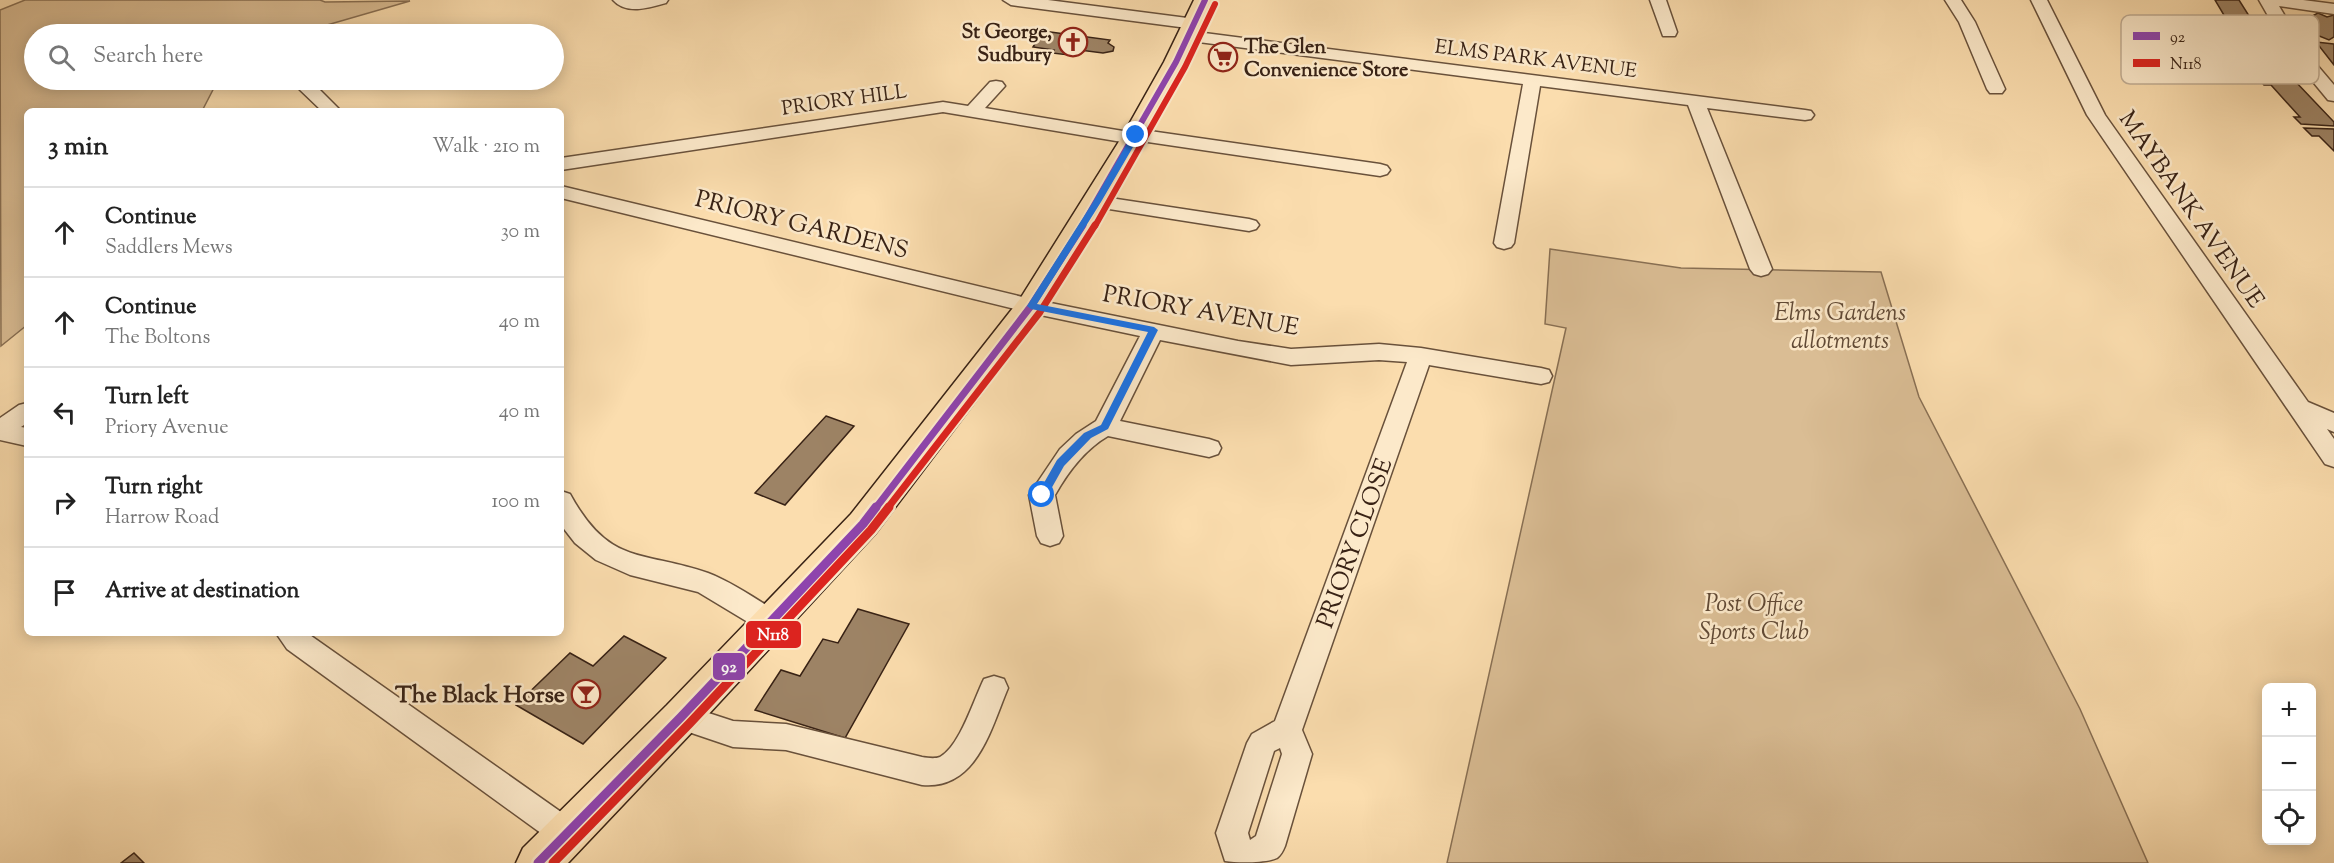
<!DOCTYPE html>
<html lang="en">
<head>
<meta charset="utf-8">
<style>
  body { margin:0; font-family:"Sorts Mill Goudy",serif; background:#f2f2f2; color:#222 }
  .controls { position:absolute; right:18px; bottom:18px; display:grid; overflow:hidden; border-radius:9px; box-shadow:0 3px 15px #0003 }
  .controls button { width:54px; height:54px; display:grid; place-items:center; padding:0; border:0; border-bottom:2px solid #e0e0e0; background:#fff; color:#222; font:30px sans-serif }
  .stop { position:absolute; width:18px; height:18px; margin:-14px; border:4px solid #1a73e8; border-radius:50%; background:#fff }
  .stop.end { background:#1a73e8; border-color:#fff; box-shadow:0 2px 6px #0008 }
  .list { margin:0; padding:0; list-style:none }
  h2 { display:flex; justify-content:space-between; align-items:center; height:78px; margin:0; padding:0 24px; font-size:26px }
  h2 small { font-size:20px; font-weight:400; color:#767676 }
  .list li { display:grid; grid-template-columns:39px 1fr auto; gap:18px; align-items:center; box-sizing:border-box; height:90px; padding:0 24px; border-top:2px solid #e0e0e0 }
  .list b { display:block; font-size:22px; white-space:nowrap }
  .list p { margin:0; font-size:20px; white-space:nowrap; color:#767676 }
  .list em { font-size:20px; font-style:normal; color:#767676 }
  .icon { flex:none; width:33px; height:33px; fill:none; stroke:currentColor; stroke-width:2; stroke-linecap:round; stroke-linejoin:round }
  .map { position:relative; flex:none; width:2334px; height:863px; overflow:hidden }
  .search { position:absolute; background:#fff; box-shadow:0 3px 15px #0003; left:24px; top:24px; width:540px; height:66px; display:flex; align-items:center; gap:15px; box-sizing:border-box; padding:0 21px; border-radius:33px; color:#767676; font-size:22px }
  .panel { position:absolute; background:#fff; box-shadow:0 3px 15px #0003; left:24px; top:108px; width:540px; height:528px; border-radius:9px }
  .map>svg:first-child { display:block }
  .green { fill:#dabd94; stroke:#897054; stroke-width:1.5 }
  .building { fill:#9d8365; stroke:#382215; stroke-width:1.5 }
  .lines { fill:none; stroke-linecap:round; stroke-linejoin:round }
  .minor-casing { stroke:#69513b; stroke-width:3 }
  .primary-casing { stroke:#382215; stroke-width:3 }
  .minor { fill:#fce9ca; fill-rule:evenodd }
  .primary { fill:#fbddae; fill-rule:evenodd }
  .bus-1-far2-casing { stroke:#fce9ca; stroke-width:10 }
  .bus-1-far1-casing { stroke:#fce9ca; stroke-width:11 }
  .bus-1-casing { stroke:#fce9ca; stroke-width:14 }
  .bus-2-far2-casing { stroke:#fce9ca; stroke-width:10 }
  .bus-2-far1-casing { stroke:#fce9ca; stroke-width:11 }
  .bus-2-casing { stroke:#fce9ca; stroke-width:14 }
  .bus-1-far2 { stroke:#8e44ad; stroke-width:6 }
  .bus-1-far1 { stroke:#8e44ad; stroke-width:7 }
  .bus-1 { stroke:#8e44ad; stroke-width:9 }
  .bus-2-far2 { stroke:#dc241f; stroke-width:6 }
  .bus-2-far1 { stroke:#dc241f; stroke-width:7 }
  .bus-2 { stroke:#dc241f; stroke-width:9 }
  .route { fill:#1a73e8 }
  .labels { text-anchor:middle; stroke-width:5; stroke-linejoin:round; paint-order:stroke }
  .far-poi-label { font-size:20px; font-weight:bold; fill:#382215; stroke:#fce9ca; text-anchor:end }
  .far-street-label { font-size:20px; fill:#382215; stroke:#fce9ca }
  .street-label { font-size:24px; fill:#382215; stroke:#fce9ca }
  .park-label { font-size:24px; font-style:italic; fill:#604935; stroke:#fce9ca }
  .poi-label { font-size:24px; font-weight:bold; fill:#382215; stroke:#fce9ca; text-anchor:end }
  .key { fill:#fce9ca; stroke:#c1ad94; stroke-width:1.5 }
  .key-label { font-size:16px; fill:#382215 }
  .line-badge { stroke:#fce9ca; stroke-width:2 }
  .badge-label { font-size:16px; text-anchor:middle; font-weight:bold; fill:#fff }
</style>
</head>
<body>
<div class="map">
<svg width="2334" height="863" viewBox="0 0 2334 863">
  <rect width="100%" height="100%" fill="#fbddae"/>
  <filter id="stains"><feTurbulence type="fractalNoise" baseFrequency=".00333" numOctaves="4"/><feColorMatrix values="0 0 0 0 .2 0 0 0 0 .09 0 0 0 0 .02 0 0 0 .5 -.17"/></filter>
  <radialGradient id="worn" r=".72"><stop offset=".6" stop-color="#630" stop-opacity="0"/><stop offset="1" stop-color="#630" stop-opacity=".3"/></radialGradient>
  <!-- green -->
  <path class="green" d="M25,0H320L325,2L410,1L296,34H34V80H218L202,111H27V325L1,346L0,10Z
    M1550,249L1681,268L1881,272L1919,397L2080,709L2148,863H1447L1566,328L1545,324Z"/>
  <!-- building -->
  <path class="building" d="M2215,0H2239L2258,30L2231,27Z
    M2318,13L2327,17L2334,15V37L2329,40L2302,29L2307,26L2298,23Z
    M1043,31L1110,40L1108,43L1114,47L1113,51L1103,53L1072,49L1069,55L1052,53L1054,50L1033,47Z
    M2316,42L2334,44V65Z
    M2258,78L2294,80L2334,122V126L2301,124L2294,117H2300L2271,85H2264Z
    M2304,128L2334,129V151L2319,136H2312Z
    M826,416L854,426L785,505L755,493Z
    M858,609L909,624L845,738L755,710L781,670L800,676L823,639L838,643Z
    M624,636L666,658L583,744L516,705L570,653L593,666Z
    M134,853L144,863H121Z"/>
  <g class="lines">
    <!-- minor casing -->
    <g class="minor-casing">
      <path id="minor" d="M613,0H668L666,3C649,8 626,15 613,0Z
        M1003,0H1048L1195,19L1203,24L1195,29L1011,5Z
        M1650,0H1666L1677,32L1675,36H1663Z
        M1945,0H1961L1975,22L2005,89L2002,93H1990L1987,89L1959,22Z
        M2031,0H2047L2105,115L2308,402L2334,413V432L2327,429L2334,439V467L2325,464L2087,115Z
        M2259,0H2303L2334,4V14L2279,6L2306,52L2334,85V101L2328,100L2290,54Z
        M1189,31L1805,110L1811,111L1814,115L1811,119L1805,120L1707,108L1772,269L1768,274L1761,276L1754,274L1750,269L1688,105L1540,86L1514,243L1511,247L1504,249L1497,247L1494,243L1523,84L1183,40L1181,36L1183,32Z
        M298,80H310L341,111H322L298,88L295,84Z
        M996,81L1002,82L1005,86L985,108L1129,132L1136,129L1380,164L1387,166L1390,170L1387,174L1380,176L1141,141L1134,144L943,112L561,170V158L943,102L968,106L990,82Z
        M561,186L1031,299L1238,341L1291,349L1379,344L1421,348L1541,368L1549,370L1552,376L1549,382L1541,384L1429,365L1302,730L1312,754L1285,846C1283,851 1281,855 1277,858C1266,863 1238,863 1225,861L1216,833L1247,743L1252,734L1275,721L1407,362L1379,360L1291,365L1160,340L1120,421L1209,439L1218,442L1221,448L1218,454L1209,457L1108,436C1084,450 1068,472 1055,495L1063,536L1059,543L1050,546L1041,543L1037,536L1029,495L1060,449L1076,434L1096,421L1140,336L1031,313L561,198ZM1280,748L1282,754L1256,836L1250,840L1248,833L1274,751Z
        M1097,196L1249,219L1256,221L1259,225L1256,229L1249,231L1090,206L1087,202L1090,198Z
        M27,403V423L21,427L27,428V446L0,440V418L19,405Z
        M561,491L570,494C610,567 642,550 708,573C734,583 757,600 781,614L785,622L781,630L771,633L761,630L698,592L630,575L596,560L575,543L561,525Z
        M276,633H307L578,824L583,834L578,844L567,849L556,844L287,649Z
        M994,676L1004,679L1008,688C991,728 977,790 922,785L786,750L733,747L671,726L666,717L671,708L681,704L733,721L786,724L922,757C928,758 935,759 940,757C960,746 974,699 984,679Z"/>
    </g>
    <!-- primary casing -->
    <g class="primary-casing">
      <path id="primary" d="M1194,0H1216L1188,62L1149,135L1111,202L1042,313L875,534L695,729L568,863H516L523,848L667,705L851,514L1020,299L1123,135L1164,62Z"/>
    </g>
    <!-- minor -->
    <use href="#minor" class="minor"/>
    <!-- primary -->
    <use href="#primary" class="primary"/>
    <!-- bus-1-far2 casing -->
    <g class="bus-1-far2-casing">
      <path id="bus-1-far2" d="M1082,226L1176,62L1205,0"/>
    </g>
    <!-- bus-1-far1 casing -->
    <g class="bus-1-far1-casing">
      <path id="bus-1-far1" d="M875,509L1031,306L1083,225"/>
    </g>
    <!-- bus-1 casing -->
    <g class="bus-1-casing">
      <path id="bus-1" d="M538,863L681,717L863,524L876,507"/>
    </g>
    <!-- bus-2-far2 casing -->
    <g class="bus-2-far2-casing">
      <path id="bus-2-far2" d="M1095,226L1185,67L1215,4"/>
    </g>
    <!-- bus-2-far1 casing -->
    <g class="bus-2-far1-casing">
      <path id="bus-2-far1" d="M887,509L1040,312L1095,225"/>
    </g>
    <!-- bus-2 casing -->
    <g class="bus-2-casing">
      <path id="bus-2" d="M553,863L689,724L871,530L889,507"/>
    </g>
    <!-- bus-1-far2 -->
    <use href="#bus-1-far2" class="bus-1-far2"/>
    <!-- bus-1-far1 -->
    <use href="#bus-1-far1" class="bus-1-far1"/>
    <!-- bus-1 -->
    <use href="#bus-1" class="bus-1"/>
    <!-- bus-2-far2 -->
    <use href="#bus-2-far2" class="bus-2-far2"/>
    <!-- bus-2-far1 -->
    <use href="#bus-2-far1" class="bus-2-far1"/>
    <!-- bus-2 -->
    <use href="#bus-2" class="bus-2"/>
  </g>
  <!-- route -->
  <path class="route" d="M1136,132L1140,135L1101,202L1037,304L1154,327L1158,330L1108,429L1091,438L1064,466L1046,498L1042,499L1037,495L1057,460L1084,433L1101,425L1148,332L1031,309L1027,306L1093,202L1132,135Z"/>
  <!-- icons -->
  <defs>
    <g id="church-ring" transform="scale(1.5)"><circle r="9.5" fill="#fce9ca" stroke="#8f2418" stroke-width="1.5"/><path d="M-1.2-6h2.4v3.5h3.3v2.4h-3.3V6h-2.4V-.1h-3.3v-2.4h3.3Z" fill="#8f2418"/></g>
    <g id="supermarket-ring" transform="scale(1.5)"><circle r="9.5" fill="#fce9ca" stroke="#8f2418" stroke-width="1.5"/><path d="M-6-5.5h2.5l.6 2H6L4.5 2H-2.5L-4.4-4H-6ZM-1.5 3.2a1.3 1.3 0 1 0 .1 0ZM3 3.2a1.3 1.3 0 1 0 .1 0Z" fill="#8f2418"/></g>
    <g id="bar-ring" transform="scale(1.5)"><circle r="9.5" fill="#fce9ca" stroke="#8f2418" stroke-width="1.5"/><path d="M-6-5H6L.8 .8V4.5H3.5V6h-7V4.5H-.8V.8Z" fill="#8f2418"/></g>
  </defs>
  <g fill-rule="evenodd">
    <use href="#church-ring" x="1073" y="42"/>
    <use href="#supermarket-ring" x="1223" y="57"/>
    <use href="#bar-ring" x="586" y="694"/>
  </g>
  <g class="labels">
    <!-- far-poi labels -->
    <g class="far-poi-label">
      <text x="1052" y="38">St George,<tspan x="1052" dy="23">Sudbury</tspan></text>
      <text x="1244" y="53" text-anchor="start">The Glen<tspan x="1244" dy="23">Convenience Store</tspan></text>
    </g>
    <!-- far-street labels -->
    <g class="far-street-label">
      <text transform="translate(1536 58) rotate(7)" y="7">ELMS PARK AVENUE</text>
      <text transform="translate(844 99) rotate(-8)" y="7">PRIORY HILL</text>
    </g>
    <!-- street labels -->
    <g class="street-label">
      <text transform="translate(2192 209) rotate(55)" y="8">MAYBANK AVENUE</text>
      <text transform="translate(802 224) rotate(14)" y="8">PRIORY GARDENS</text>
      <text transform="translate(1201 310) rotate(10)" y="8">PRIORY AVENUE</text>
      <text transform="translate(1354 543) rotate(-70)" y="8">PRIORY CLOSE</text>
    </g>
    <!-- park labels -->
    <g class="park-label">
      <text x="1840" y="320">Elms Gardens<tspan x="1840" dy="28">allotments</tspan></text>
      <text x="1754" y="611">Post Office<tspan x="1754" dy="28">Sports Club</tspan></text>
    </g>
    <!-- poi labels -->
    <g class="poi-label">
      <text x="565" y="702">The Black Horse</text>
    </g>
  </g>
  <!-- legend -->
  <rect x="2121" y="15" width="198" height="69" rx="9" class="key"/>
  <rect x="2133" y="32" width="27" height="8" fill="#8e44ad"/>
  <rect x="2133" y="59" width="27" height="8" fill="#dc241f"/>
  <g class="key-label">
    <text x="2170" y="42">92</text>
    <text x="2170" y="69">N118</text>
  </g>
  <g class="line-badge">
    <rect x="745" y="620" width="57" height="29" rx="6" fill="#dc241f"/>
    <rect x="712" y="652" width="34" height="29" rx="6" fill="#8e44ad"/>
  </g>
  <g class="badge-label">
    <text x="773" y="640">N118</text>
    <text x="729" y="672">92</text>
  </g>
  <rect width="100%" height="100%" filter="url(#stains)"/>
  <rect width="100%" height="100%" fill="url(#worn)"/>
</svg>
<div class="controls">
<button>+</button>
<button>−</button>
<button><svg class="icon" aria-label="locate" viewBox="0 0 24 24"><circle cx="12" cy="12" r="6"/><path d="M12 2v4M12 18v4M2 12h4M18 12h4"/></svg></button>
</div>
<div class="stop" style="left:1042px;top:495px"></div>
<div class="stop end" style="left:1136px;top:135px"></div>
<div class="search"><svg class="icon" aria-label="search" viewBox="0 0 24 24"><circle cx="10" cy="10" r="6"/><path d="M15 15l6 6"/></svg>Search here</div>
<section class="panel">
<h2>3 min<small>Walk · 210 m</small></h2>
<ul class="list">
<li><svg class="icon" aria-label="ahead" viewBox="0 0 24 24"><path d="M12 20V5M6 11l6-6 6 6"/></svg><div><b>Continue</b><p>Saddlers Mews</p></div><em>30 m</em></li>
<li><svg class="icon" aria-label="ahead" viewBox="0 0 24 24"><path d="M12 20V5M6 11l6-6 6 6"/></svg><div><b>Continue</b><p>The Boltons</p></div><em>40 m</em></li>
<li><svg class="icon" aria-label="left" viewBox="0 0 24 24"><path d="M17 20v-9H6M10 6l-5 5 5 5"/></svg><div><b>Turn left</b><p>Priory Avenue</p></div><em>40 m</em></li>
<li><svg class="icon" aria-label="right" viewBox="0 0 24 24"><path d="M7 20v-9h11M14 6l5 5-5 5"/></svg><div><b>Turn right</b><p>Harrow Road</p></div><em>100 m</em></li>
<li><svg class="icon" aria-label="arrive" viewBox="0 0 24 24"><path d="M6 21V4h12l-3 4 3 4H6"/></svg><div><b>Arrive at destination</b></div></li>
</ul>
</section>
</div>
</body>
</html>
